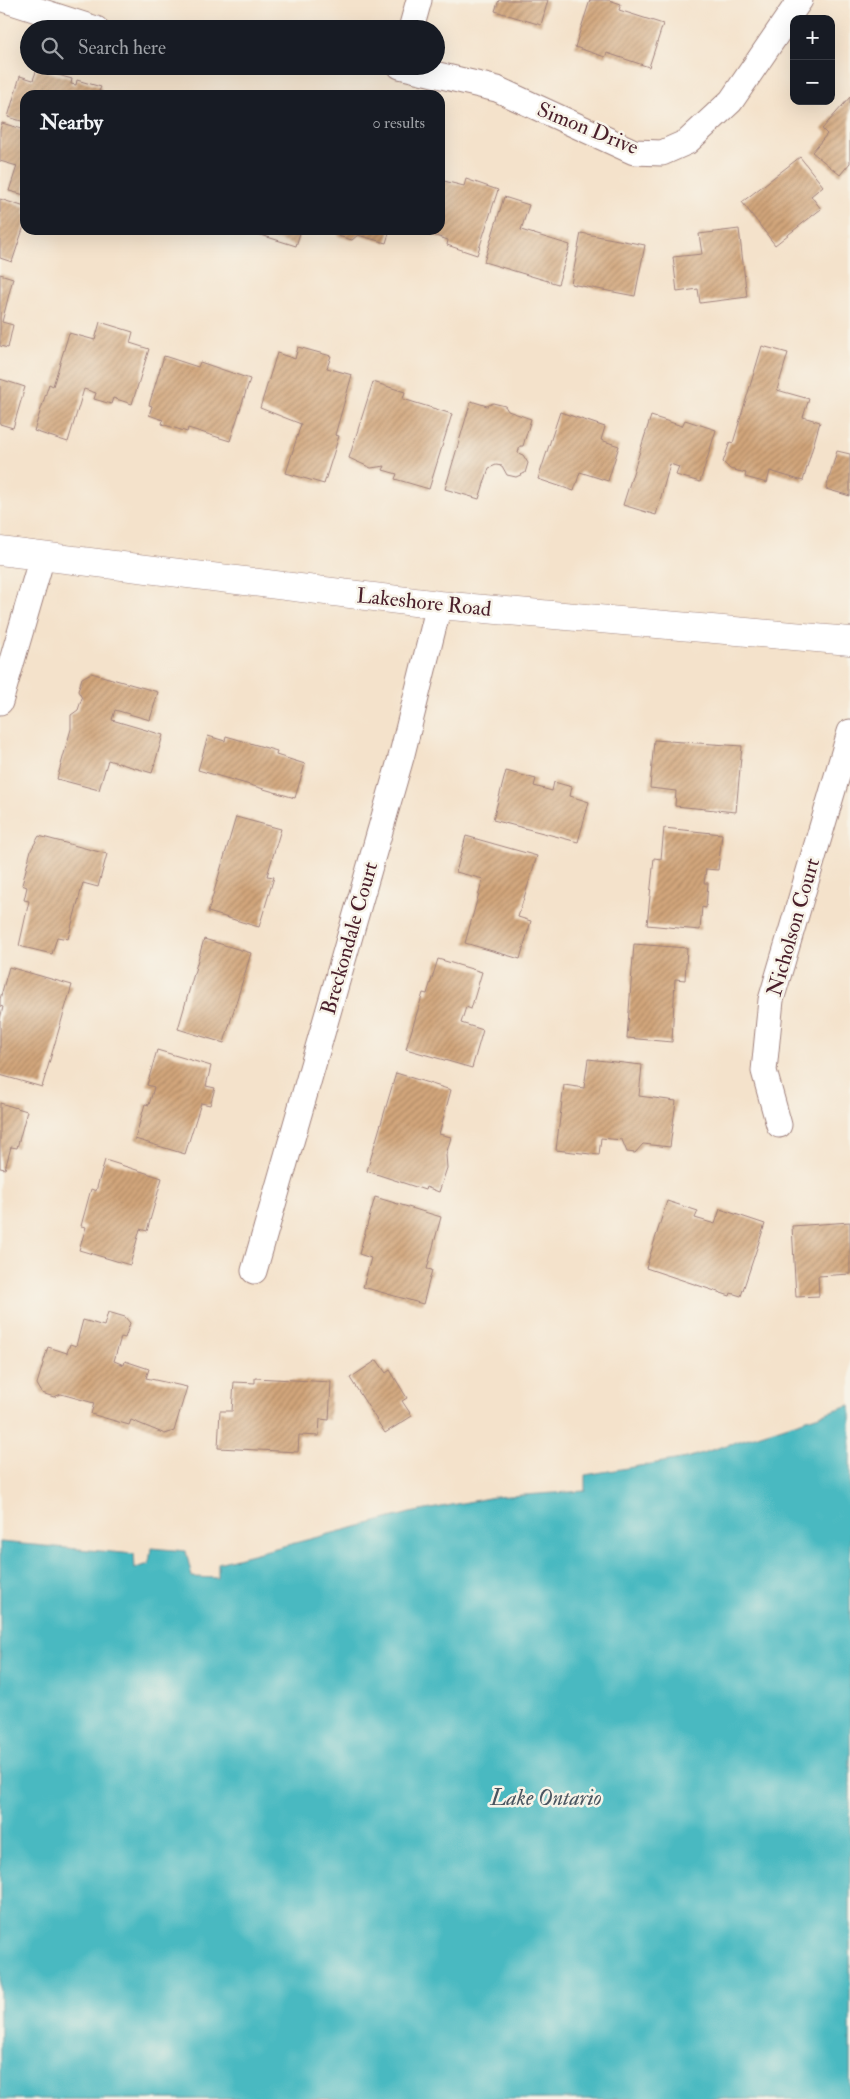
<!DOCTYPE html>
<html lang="en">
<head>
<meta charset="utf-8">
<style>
  body { margin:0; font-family:"IM FELL Double Pica",serif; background:#242831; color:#f1f3f6 }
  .controls { position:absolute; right:15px; top:15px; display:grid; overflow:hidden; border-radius:10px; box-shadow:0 5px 20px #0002 }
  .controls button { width:45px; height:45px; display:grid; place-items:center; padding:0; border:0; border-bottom:1px solid #363941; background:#171b24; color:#f1f3f6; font:25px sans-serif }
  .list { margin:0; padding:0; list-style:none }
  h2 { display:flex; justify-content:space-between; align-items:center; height:65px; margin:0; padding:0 20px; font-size:21px }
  h2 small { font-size:16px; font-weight:400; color:#9ea1a6 }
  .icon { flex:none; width:28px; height:28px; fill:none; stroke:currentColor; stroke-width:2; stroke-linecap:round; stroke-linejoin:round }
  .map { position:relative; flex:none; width:850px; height:2099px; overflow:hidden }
  .search { position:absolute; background:#171b24; box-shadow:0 5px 20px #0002; left:20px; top:20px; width:425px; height:55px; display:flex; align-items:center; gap:12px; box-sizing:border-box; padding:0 18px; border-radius:28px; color:#9ea1a6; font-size:19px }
  .panel { position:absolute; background:#171b24; box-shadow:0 5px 20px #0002; left:20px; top:90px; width:425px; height:145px; border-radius:15px }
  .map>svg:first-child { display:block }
  .water { fill:#4ab9c1; stroke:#4a6c76 }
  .building { fill:url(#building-hatch) }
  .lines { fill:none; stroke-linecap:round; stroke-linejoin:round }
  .minor-casing { stroke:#9f807b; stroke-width:27 }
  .primary-casing { stroke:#9f807b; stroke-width:29 }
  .minor { stroke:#fff; stroke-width:25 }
  .primary { stroke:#fff; stroke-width:28 }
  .labels { text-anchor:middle; stroke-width:5; stroke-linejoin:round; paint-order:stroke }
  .street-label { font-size:21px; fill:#4a1f2b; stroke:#f7f3e8 }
  .water-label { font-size:22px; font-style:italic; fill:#4a5560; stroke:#f7f3e8 }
</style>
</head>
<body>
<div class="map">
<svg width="850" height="2099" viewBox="0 0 850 2099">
  <defs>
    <pattern id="building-hatch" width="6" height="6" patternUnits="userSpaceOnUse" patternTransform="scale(1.25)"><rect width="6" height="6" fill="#d2a67b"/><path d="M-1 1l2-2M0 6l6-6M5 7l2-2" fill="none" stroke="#ac8765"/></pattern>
  </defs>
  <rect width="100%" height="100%" fill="#f7f3e8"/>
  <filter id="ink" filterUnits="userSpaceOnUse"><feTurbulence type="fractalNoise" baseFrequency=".02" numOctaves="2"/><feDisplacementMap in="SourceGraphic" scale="10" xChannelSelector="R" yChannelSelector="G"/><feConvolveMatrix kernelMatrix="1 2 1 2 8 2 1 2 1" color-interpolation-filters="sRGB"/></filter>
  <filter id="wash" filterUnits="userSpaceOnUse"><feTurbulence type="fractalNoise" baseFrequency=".0096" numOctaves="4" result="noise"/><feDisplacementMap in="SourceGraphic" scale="20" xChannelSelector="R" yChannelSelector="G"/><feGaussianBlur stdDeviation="1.12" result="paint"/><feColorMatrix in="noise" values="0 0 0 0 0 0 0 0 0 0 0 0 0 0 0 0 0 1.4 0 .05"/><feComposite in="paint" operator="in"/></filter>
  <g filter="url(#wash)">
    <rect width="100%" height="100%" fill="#f4e2cb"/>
    <!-- water -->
    <path class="water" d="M850,1405V2099H0V1542L134,1554L135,1568L149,1564L151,1548L186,1551L192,1577L218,1578V1563L410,1513L494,1497L585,1491V1475L687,1458Z"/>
    <g id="blocks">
      <!-- building -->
      <path class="building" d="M499,0H548L541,25L495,11Z
        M590,0H609L621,4L619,10L663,24L649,67L607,53L605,57L575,47Z
        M37,69L72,79L71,84L76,85L77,80L101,87L99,91L112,95H25V122L8,117L20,76L33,80Z
        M850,97V163L840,175L812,152L827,134L822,129Z
        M2,123L25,130V195L9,191L17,166L0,161V130Z
        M800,157L823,186L811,196L821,209L775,245L742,202Z
        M466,179L498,190L477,255L447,245L448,240L417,230H440V180L464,186Z
        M504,197L529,205L521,230L570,245L558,284L484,262Z
        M0,199L25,207V223L12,262L0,258Z
        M739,229L747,297L700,303L698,289L677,292L673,257L702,254L699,234Z
        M245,230H301L296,246Z
        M336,230H390L386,243L358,235L352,240L338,236Z
        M581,233L645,245L635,296L571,284Z
        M0,274L13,278L2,322L13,325L8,348L0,346Z
        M100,322L133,332L130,343L149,349L132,404L113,398L111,404L94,399L96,393L84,389L68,442L34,431L49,384L53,386L69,333L95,340Z
        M762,346L788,353L777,390L809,399L803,417L820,422L803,481L770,471L767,483L745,477L746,473L730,469L723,462L730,442L733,443Z
        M298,347L331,356L327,368L352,375L335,435L339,436L324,484L286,473L301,424L260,408L277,353L295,359Z
        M164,356L198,367L200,362L250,379L230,441L188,428L187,432L162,424L163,420L149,415L152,406L149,405Z
        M0,379L25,387L13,428L0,424Z
        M373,382L405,392L403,399L452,414L429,489L395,479L397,474L383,470L385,466L371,468L349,458Z
        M471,401L487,406L493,403L505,406L508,411L531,419L523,446H520L518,453L523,455L528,463L525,473L516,477L507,475L502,466L496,465L489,468L479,499L445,489Z
        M560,412L605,427L601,440L619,446L608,481L580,472L574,491L538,479Z
        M651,416L682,426L685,420L716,430L700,482L676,475L679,467L670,464L656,515L623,505Z
        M837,451L850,454V496L826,489Z
        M91,673L158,692L150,720L115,710L112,720L163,735L152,773L108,760L99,790L57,779L71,729V715L78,710L82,698L78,691L82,678Z
        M208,736L225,741L226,736L277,751L276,755L305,764L295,798L198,770Z
        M654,740L742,746L736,812L675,806L676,791L650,788Z
        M506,771L536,779L534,786L552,791L554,782L572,787L570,796L589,802L578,842L493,820Z
        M236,817L281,829L267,876L274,877L259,927L208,912Z
        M664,828L722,834L718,870L706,869L704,883H708L706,908L702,907L700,930L647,925L654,858L661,859Z
        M39,836L107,854L98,887L83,883L68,939L57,937L52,954L19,946L29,901L24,900L27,887L22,885L31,850Z
        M466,836L537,856L518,917L531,921L520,959L465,943L483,879L456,872Z
        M204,939L251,953L224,1043L178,1029Z
        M634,944L687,948L685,980L675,979L672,1042L627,1038Z
        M438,959L482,972L471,1009L466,1007L461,1023L483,1030L472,1068L406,1049L423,993L427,994Z
        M9,967L72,985L42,1087L0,1075V1019L3,1007L0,1006V999Z
        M157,1050L211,1066L206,1086L215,1088L210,1105L201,1103L185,1154L135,1139L145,1104L149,1105L154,1087L147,1085Z
        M588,1059L642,1065L639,1096L676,1101L670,1147L643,1144L635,1153L627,1152L622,1140L601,1138L599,1155L556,1150L564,1085L584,1088Z
        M396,1073L451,1090L439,1134L451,1137L446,1155L447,1168L439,1192L426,1187L425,1190L367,1171Z
        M0,1103L27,1111L17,1148L11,1147L5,1169L0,1168Z
        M105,1160L162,1178L147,1231L140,1229L130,1265L79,1250L86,1227L81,1226L91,1189L96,1191Z
        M375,1197L441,1217L427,1269L432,1270L423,1304L363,1287L371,1258L359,1254Z
        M667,1201L698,1211L695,1218L715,1224L720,1209L765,1224L741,1296L731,1293L730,1296L646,1268Z
        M850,1222V1274L818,1276L819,1296L796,1297L792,1226Z
        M108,1312L125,1317L130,1323L125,1338L121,1337L114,1361L124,1365L125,1361L149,1369L146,1378L187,1387L174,1431L165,1434L131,1420L129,1425L91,1414L94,1403L61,1394L54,1397L42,1393L37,1384L48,1347L67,1353L70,1344L76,1346L83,1320L104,1326Z
        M377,1360L386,1373L390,1370L407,1398L402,1401L412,1416L385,1433L350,1378Z
        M255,1378L331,1382L329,1420L320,1419L319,1436L299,1435L298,1452L218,1448L220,1411H232L234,1382L255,1383Z"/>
    </g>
  </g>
  <g filter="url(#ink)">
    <use href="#blocks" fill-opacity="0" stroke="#9f807b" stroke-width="1"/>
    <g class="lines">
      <!-- minor casing -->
      <g class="minor-casing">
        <path id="minor" d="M6,0L96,29
          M411,29L419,0
          M400,66L497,89L634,152L662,153L687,142L731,101L800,0
          M0,702L42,557
          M779,1125L764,1071L771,1000L850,732
          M254,1271L402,754L439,605"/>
      </g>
      <!-- primary casing -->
      <g class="primary-casing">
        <path id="primary" d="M0,551L439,605L850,641"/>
      </g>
      <!-- minor -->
      <use href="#minor" class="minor"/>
      <!-- primary -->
      <use href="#primary" class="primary"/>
    </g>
  </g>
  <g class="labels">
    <!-- street labels -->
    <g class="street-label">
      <text transform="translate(588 128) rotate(22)" y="7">Simon Drive</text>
      <text transform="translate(424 602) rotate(6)" y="7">Lakeshore Road</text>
      <text transform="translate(793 927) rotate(-74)" y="7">Nicholson Court</text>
      <text transform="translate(349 938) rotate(-74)" y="7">Breckondale Court</text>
    </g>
    <!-- water labels -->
    <g class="water-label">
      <text x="546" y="1805">Lake Ontario</text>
    </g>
  </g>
</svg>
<div class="controls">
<button>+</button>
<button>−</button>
</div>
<div class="search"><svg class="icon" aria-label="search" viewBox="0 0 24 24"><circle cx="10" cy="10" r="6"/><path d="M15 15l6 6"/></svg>Search here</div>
<section class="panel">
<h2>Nearby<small>0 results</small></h2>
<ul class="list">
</ul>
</section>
</div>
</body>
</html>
